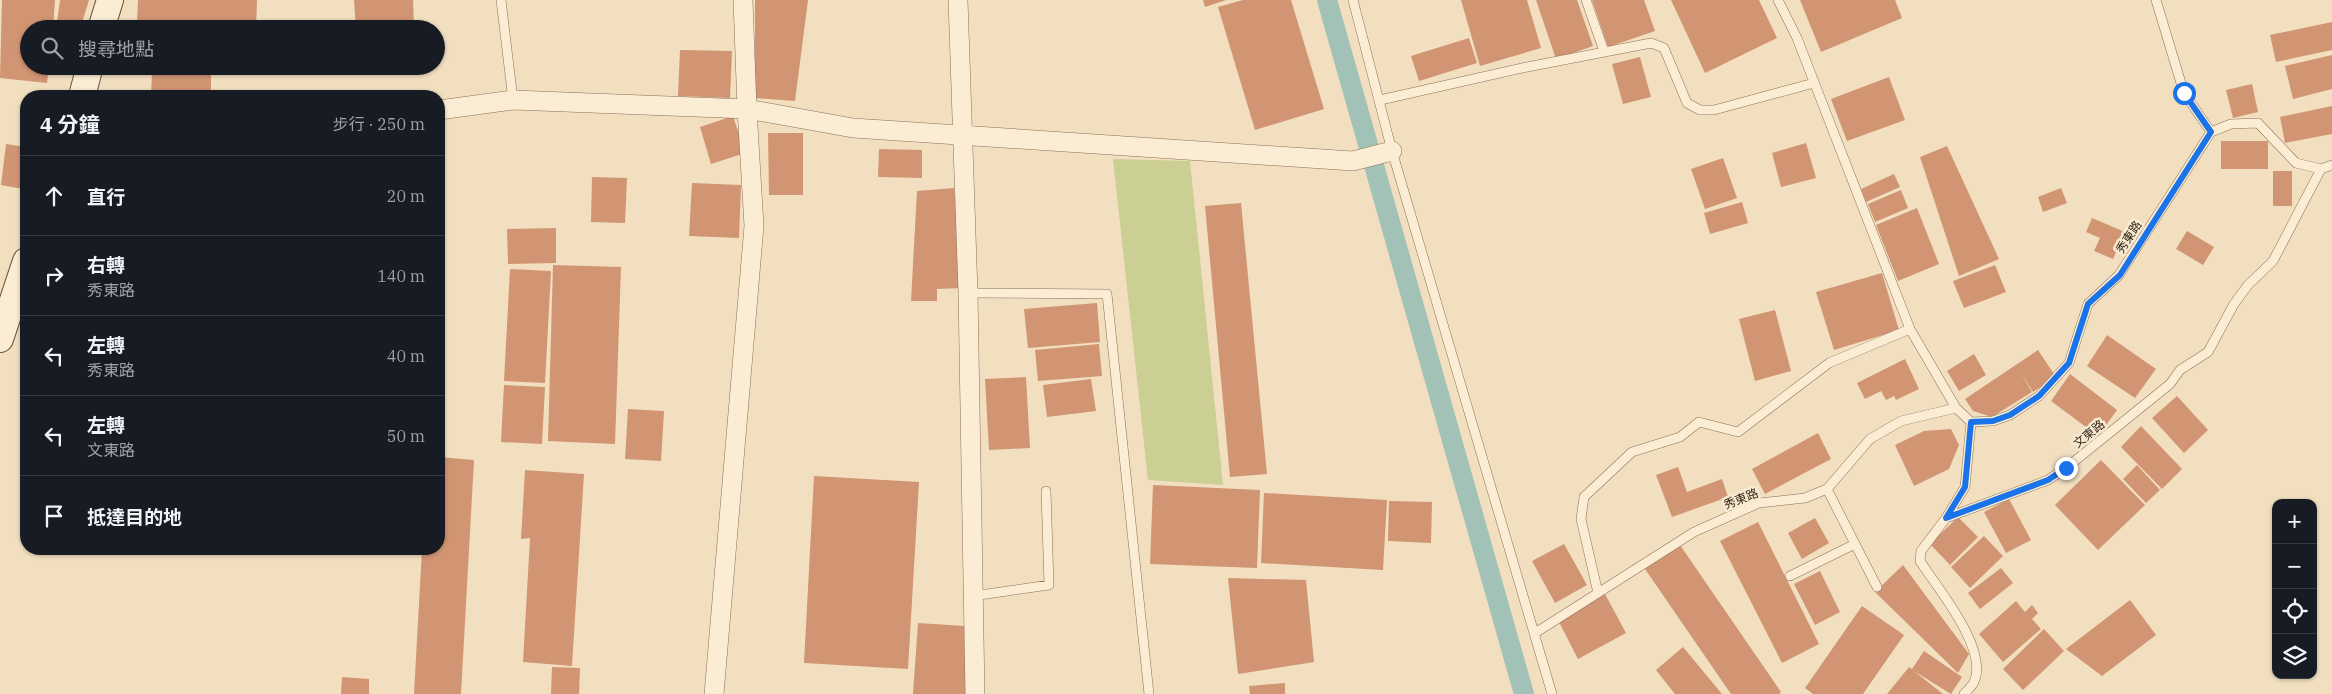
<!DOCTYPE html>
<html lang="zh-TW">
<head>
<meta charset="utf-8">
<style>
  body { margin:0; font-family:"IBM Plex Serif","Noto Sans TC",serif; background:#20242c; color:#f1f3f6 }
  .controls { position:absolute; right:15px; bottom:15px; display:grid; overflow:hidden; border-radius:10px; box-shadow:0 1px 4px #0004 }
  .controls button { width:45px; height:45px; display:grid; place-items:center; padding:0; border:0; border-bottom:1px solid #363941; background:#171b24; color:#f1f3f6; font:25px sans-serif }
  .stop { position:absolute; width:15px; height:15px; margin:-11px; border:4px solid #1a73e8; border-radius:50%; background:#fff }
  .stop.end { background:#1a73e8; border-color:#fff; box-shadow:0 1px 5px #0008 }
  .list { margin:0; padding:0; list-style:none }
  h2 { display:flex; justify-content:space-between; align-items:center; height:65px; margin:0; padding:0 20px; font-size:21px }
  h2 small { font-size:16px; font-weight:400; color:#9ea1a6 }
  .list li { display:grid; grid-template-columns:32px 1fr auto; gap:15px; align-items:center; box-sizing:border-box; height:80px; padding:0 20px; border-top:1px solid #363941 }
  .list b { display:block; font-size:19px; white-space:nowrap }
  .list p { margin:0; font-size:16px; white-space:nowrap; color:#9ea1a6 }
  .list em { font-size:16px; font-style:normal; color:#9ea1a6 }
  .icon { flex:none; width:28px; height:28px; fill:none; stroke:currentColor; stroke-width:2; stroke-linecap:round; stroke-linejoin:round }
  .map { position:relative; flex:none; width:2332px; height:694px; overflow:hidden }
  .search { position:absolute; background:#171b24; box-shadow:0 1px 4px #0004; left:20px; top:20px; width:425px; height:55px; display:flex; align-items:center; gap:12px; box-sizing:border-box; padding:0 18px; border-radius:28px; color:#9ea1a6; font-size:19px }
  .panel { position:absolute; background:#171b24; box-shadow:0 1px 4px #0004; left:20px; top:90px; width:425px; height:465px; border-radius:20px }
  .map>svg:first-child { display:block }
  .green { fill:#cbcf93 }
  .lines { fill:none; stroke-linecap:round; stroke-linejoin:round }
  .canal { stroke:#a3c2b7; stroke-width:20 }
  .building { fill:#d19573 }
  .lane-casing { stroke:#8b7057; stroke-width:10 }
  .street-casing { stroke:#8b7057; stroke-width:20 }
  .secondary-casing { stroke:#6c513a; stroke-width:28 }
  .lane { stroke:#fbedd4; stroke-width:9 }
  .street { stroke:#fbedd4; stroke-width:19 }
  .secondary { stroke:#fbedd4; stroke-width:26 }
  .route { stroke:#1a73e8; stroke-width:6 }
  .labels { text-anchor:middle; stroke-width:5; stroke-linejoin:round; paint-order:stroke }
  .street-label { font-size:12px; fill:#39291c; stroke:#f7ead0 }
</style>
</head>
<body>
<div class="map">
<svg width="2332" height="694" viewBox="0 0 2332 694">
  <rect width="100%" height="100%" fill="#f1dfc0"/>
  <!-- green -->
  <path class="green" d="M1113,159L1190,161L1223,485L1148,480Z"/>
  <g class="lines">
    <!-- canal -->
    <path class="canal" d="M1327,0L1524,694"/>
  </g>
  <!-- building -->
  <path class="building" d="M2,0H55L53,29H29V66H68L66,73L49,66L47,83L0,78Z
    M60,0H89L80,29H56Z
    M138,0H257L256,29H153V22L137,21Z
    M354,0H413L414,29H356Z
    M755,0H808L795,101L755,98Z
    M1203,0H1226L1205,7Z
    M1243,0H1291L1324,109L1255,130L1218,7Z
    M1461,0H1527L1541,48L1480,66Z
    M1536,0H1577L1593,46L1556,59Z
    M1592,0H1644L1655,31L1608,47Z
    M1671,0H1759L1777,38L1705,73Z
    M1800,0H1895L1902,18L1821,52Z
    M2332,22V50L2276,62L2270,35Z
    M1469,38L1477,63L1419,81L1411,56Z
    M680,50L732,51L730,98L678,96Z
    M2332,55V89L2293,99L2285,66Z
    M1640,57L1651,97L1623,104L1612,64Z
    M152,71L211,72V96H151Z
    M1889,77L1905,120L1847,141L1831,99Z
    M2252,84L2258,112L2233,118L2226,90Z
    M2332,106V134L2285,143L2280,117Z
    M733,116L745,153L711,164L700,127Z
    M768,133H803V195H769Z
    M2221,141H2268V169H2221Z
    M1806,143L1816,178L1781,187L1772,153Z
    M6,144L26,147V176L23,189L1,185Z
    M1947,146L1999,259L1959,276L1920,157Z
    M879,149L922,150V178L878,177Z
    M1723,158L1737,198L1705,209L1691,169Z
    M2273,171H2292V206H2273Z
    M1894,174L1900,187L1866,202L1861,189Z
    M592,177L627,178L625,223L591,222Z
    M692,183L741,185L739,238L689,236Z
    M954,188L963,288L937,289V301H911L917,191Z
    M2061,188L2067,203L2043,212L2038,197Z
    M1901,190L1908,208L1875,222L1868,204Z
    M1742,202L1748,223L1710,234L1704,213Z
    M1241,203L1267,474L1230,477L1205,206Z
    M1917,208L1939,264L1898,281L1876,225Z
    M2092,218L2125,232L2113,259L2094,251L2100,238L2086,232Z
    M556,228V263L508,264L507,229Z
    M2187,231L2214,247L2203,265L2176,249Z
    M553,265L621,267L615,444L548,441Z
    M1995,265L2006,292L1964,308L1953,281Z
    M510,269L551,271L545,383L504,381Z
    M1882,273L1899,330L1834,350L1816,292Z
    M1097,303L1100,342L1028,348L1024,309Z
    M1775,310L1791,371L1755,381L1739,319Z
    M2107,335L2156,369L2135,398L2087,366Z
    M1099,344L1102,376L1038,381L1035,350Z
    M2038,350L2056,377L2033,392L2020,371L2032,392L1992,417L1973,411L1965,399Z
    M1974,354L1986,375L1959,391L1947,371Z
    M1905,359L1919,389L1896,400L1894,396L1886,400L1881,391L1865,399L1857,383Z
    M2070,374L2117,410L2098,436L2051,401Z
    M1026,377L1030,448L989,450L985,379Z
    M1091,379L1096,411L1047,417L1043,385Z
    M504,385L545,387L542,444L501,442Z
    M2177,396L2208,430L2184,453L2152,418Z
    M628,409L664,411L661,461L625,459Z
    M2141,426L2182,469L2162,489L2121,447Z
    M1951,429L1959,445L1949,469L1914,486L1895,445L1924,431Z
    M1818,433L1831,459L1765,494L1752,469Z
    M439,457L474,460L461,694H414L422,549H439Z
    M2101,460L2145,505L2098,550L2055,505Z
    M2137,465L2160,490L2146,503L2123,479Z
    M1678,467L1687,492L1722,479L1728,497L1672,517L1656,475Z
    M525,470L584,474L572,666L523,662L530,538L521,539Z
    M814,476L919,482L908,669L804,663Z
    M1153,485L1260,490L1257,568L1150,564Z
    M1264,493L1387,500L1383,570L1261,563Z
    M2009,499L2031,540L2006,553L1984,512Z
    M1389,501L1432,502L1431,543L1388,541Z
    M1958,517L1978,537L1950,565L1930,544Z
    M1815,518L1829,543L1802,559L1788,533Z
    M1758,522L1819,644L1782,663L1720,541Z
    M1984,536L2003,556L1970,588L1951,567Z
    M1564,544L1587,585L1555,603L1532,561Z
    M1680,545L1781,692L1779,694H1731L1645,569Z
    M1903,565L1969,654L1958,673L1875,592Z
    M2001,568L2013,583L1980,609L1968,593Z
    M1820,571L1840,612L1815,625L1794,584Z
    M1228,578L1306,580L1314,662L1238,674Z
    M1605,594L1626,633L1578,659L1558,620Z
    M2130,600L2156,635L2102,676L2066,649Z
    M2016,601L2025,612L2032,605L2038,613L2032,619L2041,629L2003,662L1979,634Z
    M1862,606L1904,635L1863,694H1813L1805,688Z
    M918,623L964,626L966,694H913Z
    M2044,629L2064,651L2023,690L2003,669Z
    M1683,647L1722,694H1675L1656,670Z
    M1924,651L1962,677L1951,694L1914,671L1943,694H1887L1909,667L1912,669Z
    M552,667L580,668L579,694H551Z
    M342,677L369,679V694H341Z
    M1285,683V694H1250L1249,686Z"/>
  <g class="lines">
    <!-- lane casing -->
    <g class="lane-casing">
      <path id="lane" d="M501,0L513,100
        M1353,0L1392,151L1552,694
        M1586,0L1604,51
        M1778,0L1797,38L1910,329L1956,408
        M2156,0L2184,93L2211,132
        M1380,100L1527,67L1651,43L1664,48L1687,103L1700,110H1714L1814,83
        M968,293L1107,294L1149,694
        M1827,489L1877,587
        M1946,518L1965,487L1971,422
        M1790,576L1855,544
        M1598,593L1581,519L1584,497L1632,452L1680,437L1699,422L1738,432L1829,363L1910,329
        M973,596L1049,585L1046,491
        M1535,633L1694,532L1759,503L1805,498L1827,489L1870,439L1901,421L1956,408L1971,422L1993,421L2010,415L2039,396L2069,363L2088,304L2119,275L2211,132L2231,124L2258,123L2296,163L2321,169
        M1964,694C1967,691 1972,686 1974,682C1989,649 1938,589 1920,561L1921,551L1946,518L2048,480L2066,468L2170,384L2180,370L2208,352L2234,304L2248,285L2273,261L2321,169L2332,165"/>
    </g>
    <!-- street casing -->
    <g class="street-casing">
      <path id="street" d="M958,0L968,293L975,694
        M439,110L513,100L747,109L853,128L1353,161L1392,151
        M714,694L754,226L747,109L743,0"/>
    </g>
    <!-- secondary casing -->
    <g class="secondary-casing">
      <path id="secondary" d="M101,29L110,0
        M82,96L90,66
        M0,339L26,261"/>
    </g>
    <!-- lane -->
    <use href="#lane" class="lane"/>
    <!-- street -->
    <use href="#street" class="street"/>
    <!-- secondary -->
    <use href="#secondary" class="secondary"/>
  </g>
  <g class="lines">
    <!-- route -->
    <path class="route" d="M2066,468L2048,480L1946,518L1965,487L1971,422L1993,421L2010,415L2039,396L2069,363L2088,304L2120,275L2211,132L2184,93"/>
  </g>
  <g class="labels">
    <!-- street labels -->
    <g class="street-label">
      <text transform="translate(2129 237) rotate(-57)" y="4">秀東路</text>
      <text transform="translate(2089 434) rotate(-39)" y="4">文東路</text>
      <text transform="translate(1741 499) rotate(-21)" y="4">秀東路</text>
    </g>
  </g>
</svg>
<div class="controls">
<button>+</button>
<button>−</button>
<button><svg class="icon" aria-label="locate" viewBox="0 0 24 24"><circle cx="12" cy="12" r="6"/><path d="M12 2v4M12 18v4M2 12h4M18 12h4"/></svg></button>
<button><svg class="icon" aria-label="layers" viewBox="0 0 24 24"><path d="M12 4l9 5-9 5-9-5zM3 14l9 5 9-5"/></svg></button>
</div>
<div class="stop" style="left:2184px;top:93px"></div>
<div class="stop end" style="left:2066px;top:468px"></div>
<div class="search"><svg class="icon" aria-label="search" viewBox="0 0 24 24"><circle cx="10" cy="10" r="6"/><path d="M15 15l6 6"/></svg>搜尋地點</div>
<section class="panel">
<h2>4 分鐘<small>步行 · 250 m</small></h2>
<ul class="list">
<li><svg class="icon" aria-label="ahead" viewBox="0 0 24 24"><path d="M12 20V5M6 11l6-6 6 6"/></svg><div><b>直行</b></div><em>20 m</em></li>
<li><svg class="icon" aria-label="right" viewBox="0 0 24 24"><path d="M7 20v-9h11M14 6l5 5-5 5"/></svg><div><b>右轉</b><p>秀東路</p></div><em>140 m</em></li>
<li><svg class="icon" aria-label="left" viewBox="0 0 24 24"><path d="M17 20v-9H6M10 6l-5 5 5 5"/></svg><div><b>左轉</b><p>秀東路</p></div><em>40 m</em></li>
<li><svg class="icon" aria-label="left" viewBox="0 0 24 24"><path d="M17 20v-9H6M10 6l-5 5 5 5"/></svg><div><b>左轉</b><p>文東路</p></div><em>50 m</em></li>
<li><svg class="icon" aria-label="arrive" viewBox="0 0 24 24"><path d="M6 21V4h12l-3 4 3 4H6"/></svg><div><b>抵達目的地</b></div></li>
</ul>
</section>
</div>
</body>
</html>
